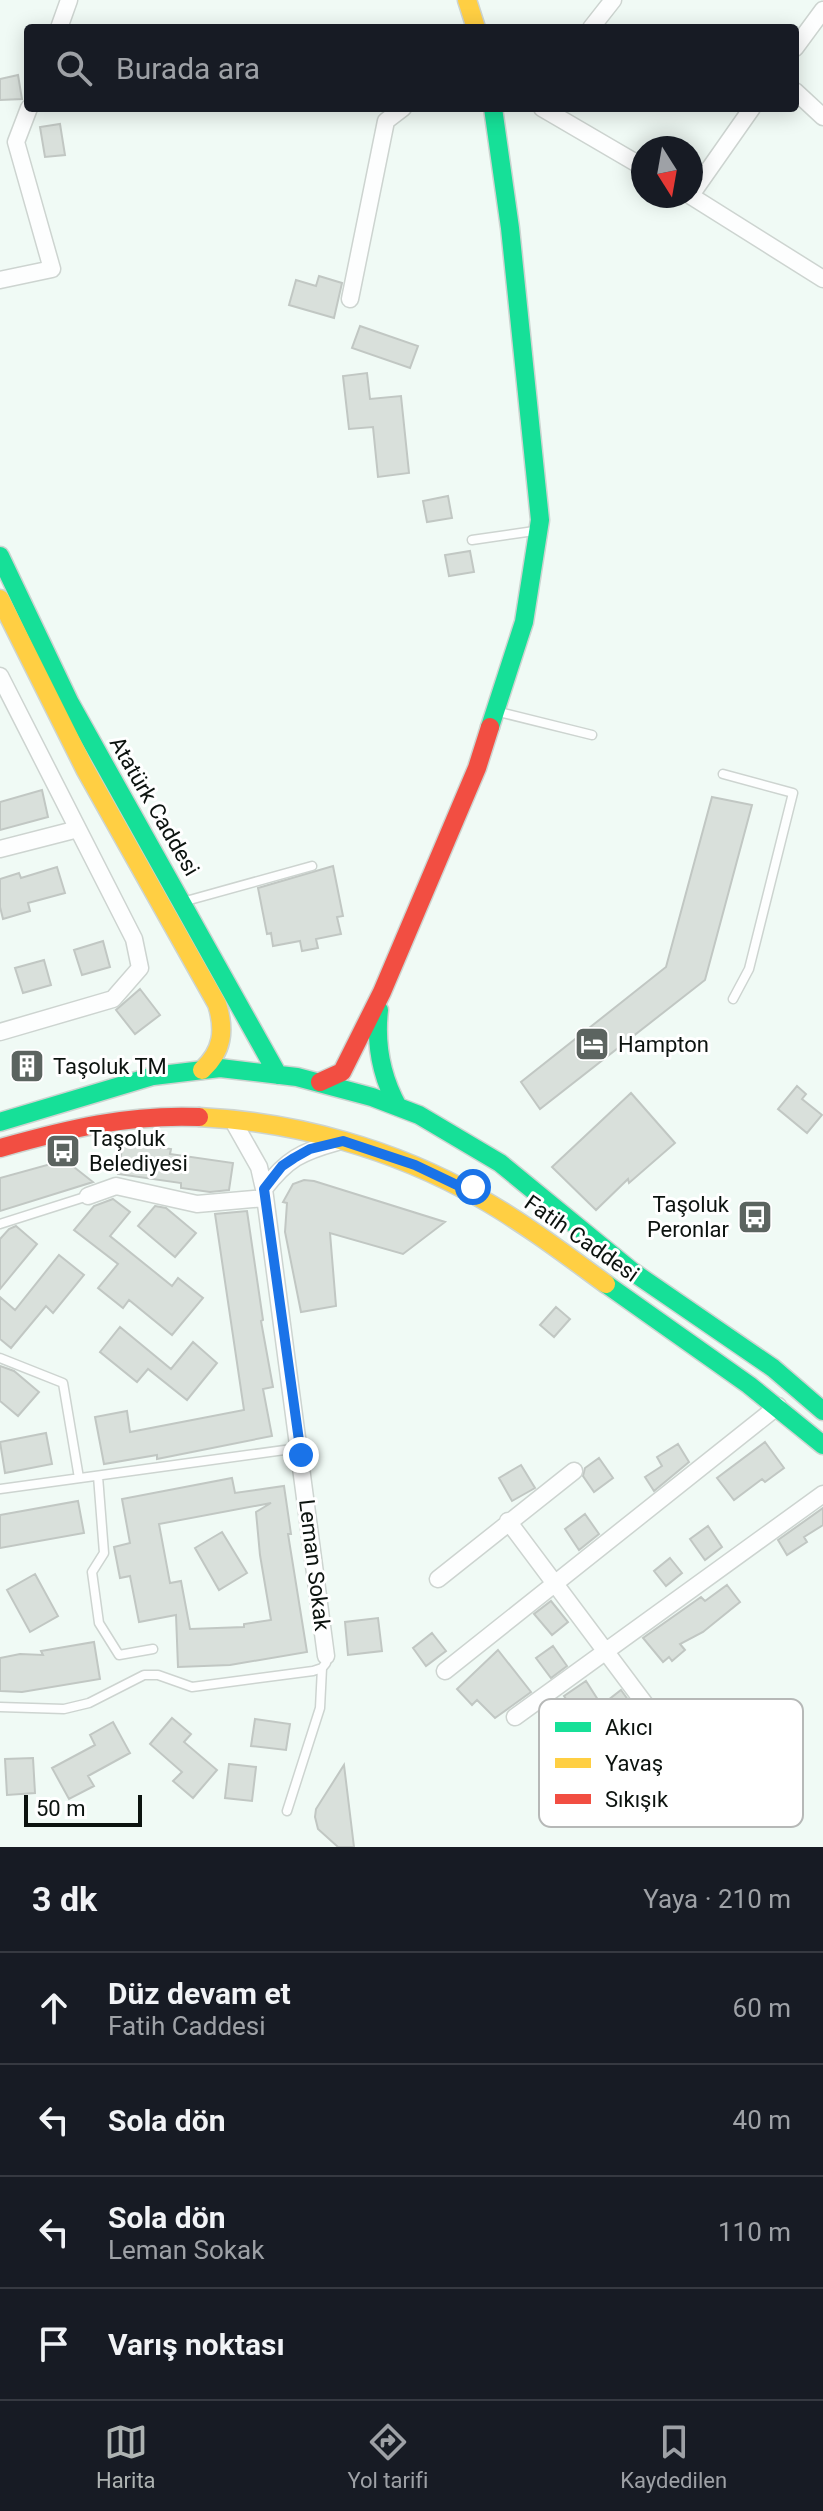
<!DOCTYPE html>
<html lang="tr">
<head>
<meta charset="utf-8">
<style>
  body { margin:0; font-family:Roboto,sans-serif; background:#20242c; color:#f1f3f6 }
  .compass { position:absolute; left:631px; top:136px; width:72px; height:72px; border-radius:50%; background:#171b24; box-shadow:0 4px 20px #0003; rotate:169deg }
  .scale { position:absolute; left:24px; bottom:20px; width:118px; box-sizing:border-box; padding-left:8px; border:4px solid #0c130f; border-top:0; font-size:22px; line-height:28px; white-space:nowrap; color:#0c130f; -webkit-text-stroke:6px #fff; paint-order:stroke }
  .stop { position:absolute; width:24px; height:24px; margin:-18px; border:6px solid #1a73e8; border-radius:50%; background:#fff }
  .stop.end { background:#1a73e8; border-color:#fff; box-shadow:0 2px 8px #0008 }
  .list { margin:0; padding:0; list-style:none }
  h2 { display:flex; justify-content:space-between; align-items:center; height:104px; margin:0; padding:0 32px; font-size:34px }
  h2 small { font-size:26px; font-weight:400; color:#9ea1a6 }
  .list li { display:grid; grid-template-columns:52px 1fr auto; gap:24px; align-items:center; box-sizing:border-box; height:112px; padding:0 32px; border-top:2px solid #363941 }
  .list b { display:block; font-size:30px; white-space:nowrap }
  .list p { margin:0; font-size:26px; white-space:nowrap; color:#9ea1a6 }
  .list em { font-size:26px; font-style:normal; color:#9ea1a6 }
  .icon { flex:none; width:44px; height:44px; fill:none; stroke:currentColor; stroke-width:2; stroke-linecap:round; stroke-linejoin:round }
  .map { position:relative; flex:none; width:823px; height:1847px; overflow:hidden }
  .search { position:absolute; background:#171b24; box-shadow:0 4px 20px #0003; left:24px; right:24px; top:24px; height:88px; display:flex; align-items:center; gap:20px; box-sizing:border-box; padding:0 28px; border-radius:8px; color:#9ea1a6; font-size:30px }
  .sheet { height:552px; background:#171b24 }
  nav { display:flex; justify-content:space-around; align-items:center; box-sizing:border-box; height:112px; border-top:2px solid #363941; background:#171b24; font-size:22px; color:#9ea1a6 }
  nav a { display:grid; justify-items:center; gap:4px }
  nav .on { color:#aeb3b2 }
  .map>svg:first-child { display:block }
  .building { fill:#d9e0db; stroke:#c1c7c3; stroke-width:2; fill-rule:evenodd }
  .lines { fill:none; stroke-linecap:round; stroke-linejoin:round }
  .lane-casing { stroke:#cdd4d0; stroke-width:11 }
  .street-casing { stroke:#cdd4d0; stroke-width:19 }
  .fast-casing { stroke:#cdd4d0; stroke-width:21 }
  .slow-casing { stroke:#cdd4d0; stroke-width:21 }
  .jam-casing { stroke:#cdd4d0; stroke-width:21 }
  .lane { stroke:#fdfefe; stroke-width:8 }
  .street { stroke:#fdfefe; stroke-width:16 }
  .fast { stroke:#16e098; stroke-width:18 }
  .slow { stroke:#ffcf43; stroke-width:18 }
  .jam { stroke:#f24e42; stroke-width:18 }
  .route { stroke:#1a73e8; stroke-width:10 }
  .labels { text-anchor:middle; stroke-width:6; stroke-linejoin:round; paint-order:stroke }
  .street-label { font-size:22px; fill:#0c130f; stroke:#fff }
  .poi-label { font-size:22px; fill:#0c130f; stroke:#fff; text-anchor:start }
  .key { fill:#fff; stroke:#b6b8b7; stroke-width:2 }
  .key-label { font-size:22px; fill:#0c130f }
</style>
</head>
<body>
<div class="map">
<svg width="823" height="1847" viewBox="0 0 823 1847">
  <rect width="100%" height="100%" fill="#f0faf5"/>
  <!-- building -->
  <path class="building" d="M18,75L22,99L0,100V79Z
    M60,124L65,155L45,157L40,127Z
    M319,276L342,283L334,318L289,305L296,280L316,286Z
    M360,326L418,346L410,368L352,348Z
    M367,373L370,399L401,396L409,473L378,477L373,427L349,429L343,376Z
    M448,496L452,518L427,522L423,501Z
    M470,551L474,572L449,576L445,555Z
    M42,790L48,817L0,830V802Z
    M712,797L752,805L705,980L540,1109L521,1082L666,967Z
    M333,866L343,916L337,917L341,934L316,939L318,948L302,951L300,941L273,946L271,933L267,934L258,888Z
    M57,867L65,893L28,903L30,911L3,919L0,907V879L19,873L21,878Z
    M103,941L110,967L82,975L74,950Z
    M44,960L51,985L23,993L15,968Z
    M140,989L160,1015L135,1034L116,1010Z
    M797,1086L806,1094L802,1099L822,1115L807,1133L778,1109Z
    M631,1093L675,1143L629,1183L628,1179L596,1210L552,1167Z
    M123,1142L171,1149L170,1154L233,1163L229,1190L210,1192L181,1188V1183L118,1174Z
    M65,1160L93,1182L0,1211V1178Z
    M304,1180L314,1181L445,1222L403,1254L330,1233L336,1306L301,1312L285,1232L287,1203L283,1202L293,1184Z
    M113,1199L130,1212L110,1236L172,1286L178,1278L203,1298L172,1335L129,1300L123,1308L98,1288L118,1264L74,1230L94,1206Z
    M155,1206L166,1208L196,1233L175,1257L138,1226Z
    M247,1211L263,1320L261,1321L273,1387L263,1389L272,1436L157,1459V1455L104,1464L95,1417L127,1411L130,1432L244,1410L215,1214Z
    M16,1226L37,1244L0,1289V1239L9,1229Z
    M59,1255L84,1275L53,1313L46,1306L11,1348L0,1339V1297L15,1310Z
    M556,1307L570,1319L554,1337L540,1325Z
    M120,1327L171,1369L193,1342L217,1363L187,1400L148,1369L137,1382L100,1352Z
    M0,1366L14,1371L39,1392L18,1416L0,1401Z
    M46,1433L52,1464L5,1473L0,1442Z
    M765,1442L784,1468L765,1482L762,1479L734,1500L717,1478Z
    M678,1444L689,1462L654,1491L645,1477L662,1466L657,1457Z
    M599,1458L613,1478L594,1492L583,1476L585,1468Z
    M521,1465L535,1488L512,1501L499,1478Z
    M232,1478L235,1493L284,1486L291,1534H288L307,1652L230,1665L178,1667L176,1615L139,1622L130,1576L120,1578L114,1547L130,1543L122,1499ZM271,1503L256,1512L260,1555L271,1620L244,1624V1627L190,1629L181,1581L170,1583L159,1524Z
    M78,1501L84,1533L0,1548V1515Z
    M823,1508V1525L804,1537L807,1542L787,1555L778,1540Z
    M585,1514L599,1534L579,1550L565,1529Z
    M708,1526L722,1547L705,1560L690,1539Z
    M222,1532L247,1573L219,1590L195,1548Z
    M670,1558L682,1573L666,1586L654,1571Z
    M35,1574L58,1616L30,1632L7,1590Z
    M727,1585L740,1602L703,1632L680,1644L685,1650L672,1661L669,1657L663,1662L643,1638L701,1597L705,1601Z
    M551,1601L568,1622L552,1635L534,1614Z
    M378,1618L382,1651L348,1655L345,1622Z
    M432,1633L446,1651L426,1666L413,1648Z
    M94,1642L100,1679L22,1692L0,1691V1658L20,1654L43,1655L41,1651Z
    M553,1646L567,1666L551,1678L536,1658Z
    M498,1650L531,1692L495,1718L477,1700L472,1705L457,1689Z
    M586,1681L600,1703L578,1717L564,1696Z
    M621,1690L639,1715L621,1728L603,1704Z
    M172,1718L191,1734L184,1742L217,1770L193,1798L173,1781L182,1772L150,1744Z
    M255,1719L290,1724L286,1750L251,1746Z
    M113,1722L130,1753L88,1776L94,1786L69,1799L52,1768L95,1745L90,1735Z
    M33,1758L35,1793L7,1795L5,1759Z
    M229,1764L256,1767L252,1801L225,1798Z
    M344,1765L354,1847H338L318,1829L315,1817L316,1809Z"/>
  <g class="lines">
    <!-- lane casing -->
    <g class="lane-casing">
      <path id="lane" d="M472,540L534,531
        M499,712L592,735
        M723,774L793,793L749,969L733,999
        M186,901L312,866
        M0,1224L88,1196
        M0,1358L63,1383L79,1478
        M98,1476L104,1553L92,1572L99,1623L119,1655L153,1649
        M0,1489L299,1448
        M0,1707L64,1709L89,1703L144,1675H158L192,1687L313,1671L322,1668L326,1663V1657
        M287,1811L320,1708L322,1668"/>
    </g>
    <!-- street casing -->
    <g class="street-casing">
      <path id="street" d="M59,28L69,0
        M591,28L613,0
        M795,48L823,10
        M795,91L823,117
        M542,108L643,167
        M691,195L752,108
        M691,196L823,279
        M0,280L52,269L16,142L29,108
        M350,299L386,121L403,108
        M0,676L134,939L140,968L113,999L0,1032
        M0,849L78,829
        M233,1121L259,1167L264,1189L326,1656
        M264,1189C287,1159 301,1152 337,1142
        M88,1196L116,1186L197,1204L265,1198
        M508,1521L651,1712
        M438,1579L574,1471
        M445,1671L778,1406
        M515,1717L823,1494"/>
    </g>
    <!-- fast casing -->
    <g class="fast-casing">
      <path id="fast" d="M0,556L70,703L278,1075
        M490,727L524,622L540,520L510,228L493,108
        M379,1010C375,1045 381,1076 398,1107
        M0,1122L153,1076L220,1068L297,1077L372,1097L419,1115L500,1163L633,1272L773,1368L823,1411
        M606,1284L749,1385L823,1445"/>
    </g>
    <!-- slow casing -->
    <g class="slow-casing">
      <path id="slow" d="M467,0L476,28
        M0,599L85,769L217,1004C225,1030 223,1051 202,1070
        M199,1117C297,1122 394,1149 480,1198C524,1223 565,1254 606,1284"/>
    </g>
    <!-- jam casing -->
    <g class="jam-casing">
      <path id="jam" d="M320,1082L342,1072L382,992L477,768L490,727
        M0,1148C68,1129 128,1114 199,1117"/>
    </g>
    <!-- lane -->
    <use href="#lane" class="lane"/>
    <!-- street -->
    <use href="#street" class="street"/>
    <!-- fast -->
    <use href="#fast" class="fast"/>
    <!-- slow -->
    <use href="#slow" class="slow"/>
    <!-- jam -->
    <use href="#jam" class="jam"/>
  </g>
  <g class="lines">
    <!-- route -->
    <path class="route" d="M301,1455L264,1189L282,1166L294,1158L310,1149L343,1141L415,1165L459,1186L473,1187"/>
  </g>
  <!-- icons -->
  <defs>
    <g id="hotel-square" transform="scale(1.8)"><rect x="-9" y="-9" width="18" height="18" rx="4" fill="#5c6460" stroke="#fff"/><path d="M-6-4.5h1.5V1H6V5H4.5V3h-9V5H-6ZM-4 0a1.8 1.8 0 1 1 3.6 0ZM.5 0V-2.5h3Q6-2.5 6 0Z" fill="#fff"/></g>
    <g id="building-square" transform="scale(1.8)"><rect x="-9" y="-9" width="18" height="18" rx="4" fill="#5c6460" stroke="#fff"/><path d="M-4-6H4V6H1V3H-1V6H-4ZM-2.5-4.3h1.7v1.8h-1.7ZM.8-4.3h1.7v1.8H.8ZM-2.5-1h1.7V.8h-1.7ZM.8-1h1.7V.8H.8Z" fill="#fff"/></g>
    <g id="bus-square" transform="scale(1.8)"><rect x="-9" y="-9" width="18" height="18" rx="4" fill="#5c6460" stroke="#fff"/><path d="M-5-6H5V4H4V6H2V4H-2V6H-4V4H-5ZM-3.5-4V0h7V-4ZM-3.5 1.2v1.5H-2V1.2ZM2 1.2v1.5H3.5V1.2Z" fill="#fff"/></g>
  </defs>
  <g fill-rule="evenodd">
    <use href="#hotel-square" x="592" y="1044"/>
    <use href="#building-square" x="27" y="1066"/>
    <use href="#bus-square" x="63" y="1151"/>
    <use href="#bus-square" x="755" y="1217"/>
  </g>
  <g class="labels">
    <!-- street labels -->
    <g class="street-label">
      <text transform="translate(155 806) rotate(60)" y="8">Atatürk Caddesi</text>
      <text transform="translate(582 1238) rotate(35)" y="8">Fatih Caddesi</text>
      <text transform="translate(315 1565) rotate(83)" y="8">Leman Sokak</text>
    </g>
    <!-- poi labels -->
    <g class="poi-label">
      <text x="618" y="1052">Hampton</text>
      <text x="53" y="1074">Taşoluk TM</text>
      <text x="89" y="1146">Taşoluk<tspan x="89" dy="25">Belediyesi</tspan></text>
      <text x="729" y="1212" text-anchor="end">Taşoluk<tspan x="729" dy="25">Peronlar</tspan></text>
    </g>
  </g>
  <!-- legend -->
  <rect x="539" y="1699" width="264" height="128" rx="12" class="key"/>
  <rect x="555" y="1722" width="36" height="10" fill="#16e098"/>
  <rect x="555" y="1758" width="36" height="10" fill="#ffcf43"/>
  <rect x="555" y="1794" width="36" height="10" fill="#f24e42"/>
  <g class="key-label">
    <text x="605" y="1735">Akıcı</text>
    <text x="605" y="1771">Yavaş</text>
    <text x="605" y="1807">Sıkışık</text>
  </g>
</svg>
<svg class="compass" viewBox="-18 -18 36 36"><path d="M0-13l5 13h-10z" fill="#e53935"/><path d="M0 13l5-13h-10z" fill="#9ea1a6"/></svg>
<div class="scale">50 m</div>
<div class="stop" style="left:473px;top:1187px"></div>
<div class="stop end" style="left:301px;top:1455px"></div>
<div class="search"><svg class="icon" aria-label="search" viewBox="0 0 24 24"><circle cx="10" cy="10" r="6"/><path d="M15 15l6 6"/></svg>Burada ara</div>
</div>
<section class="sheet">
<h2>3 dk<small>Yaya · 210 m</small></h2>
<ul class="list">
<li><svg class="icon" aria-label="ahead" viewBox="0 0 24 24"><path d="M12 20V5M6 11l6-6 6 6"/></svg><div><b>Düz devam et</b><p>Fatih Caddesi</p></div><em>60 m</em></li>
<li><svg class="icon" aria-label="left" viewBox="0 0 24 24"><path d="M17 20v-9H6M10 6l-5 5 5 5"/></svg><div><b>Sola dön</b></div><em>40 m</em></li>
<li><svg class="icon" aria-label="left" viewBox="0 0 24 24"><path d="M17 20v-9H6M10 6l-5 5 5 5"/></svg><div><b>Sola dön</b><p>Leman Sokak</p></div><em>110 m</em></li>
<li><svg class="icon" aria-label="arrive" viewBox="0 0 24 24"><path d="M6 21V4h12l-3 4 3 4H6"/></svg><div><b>Varış noktası</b></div></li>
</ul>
</section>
<nav>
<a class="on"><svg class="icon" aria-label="map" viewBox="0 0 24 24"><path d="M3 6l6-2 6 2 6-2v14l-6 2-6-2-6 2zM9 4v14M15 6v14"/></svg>Harita</a>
<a><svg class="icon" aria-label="directions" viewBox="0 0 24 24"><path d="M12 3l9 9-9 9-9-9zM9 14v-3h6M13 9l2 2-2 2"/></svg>Yol tarifi</a>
<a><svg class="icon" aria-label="saved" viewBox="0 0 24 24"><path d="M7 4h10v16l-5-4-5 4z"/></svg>Kaydedilen</a>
</nav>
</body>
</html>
